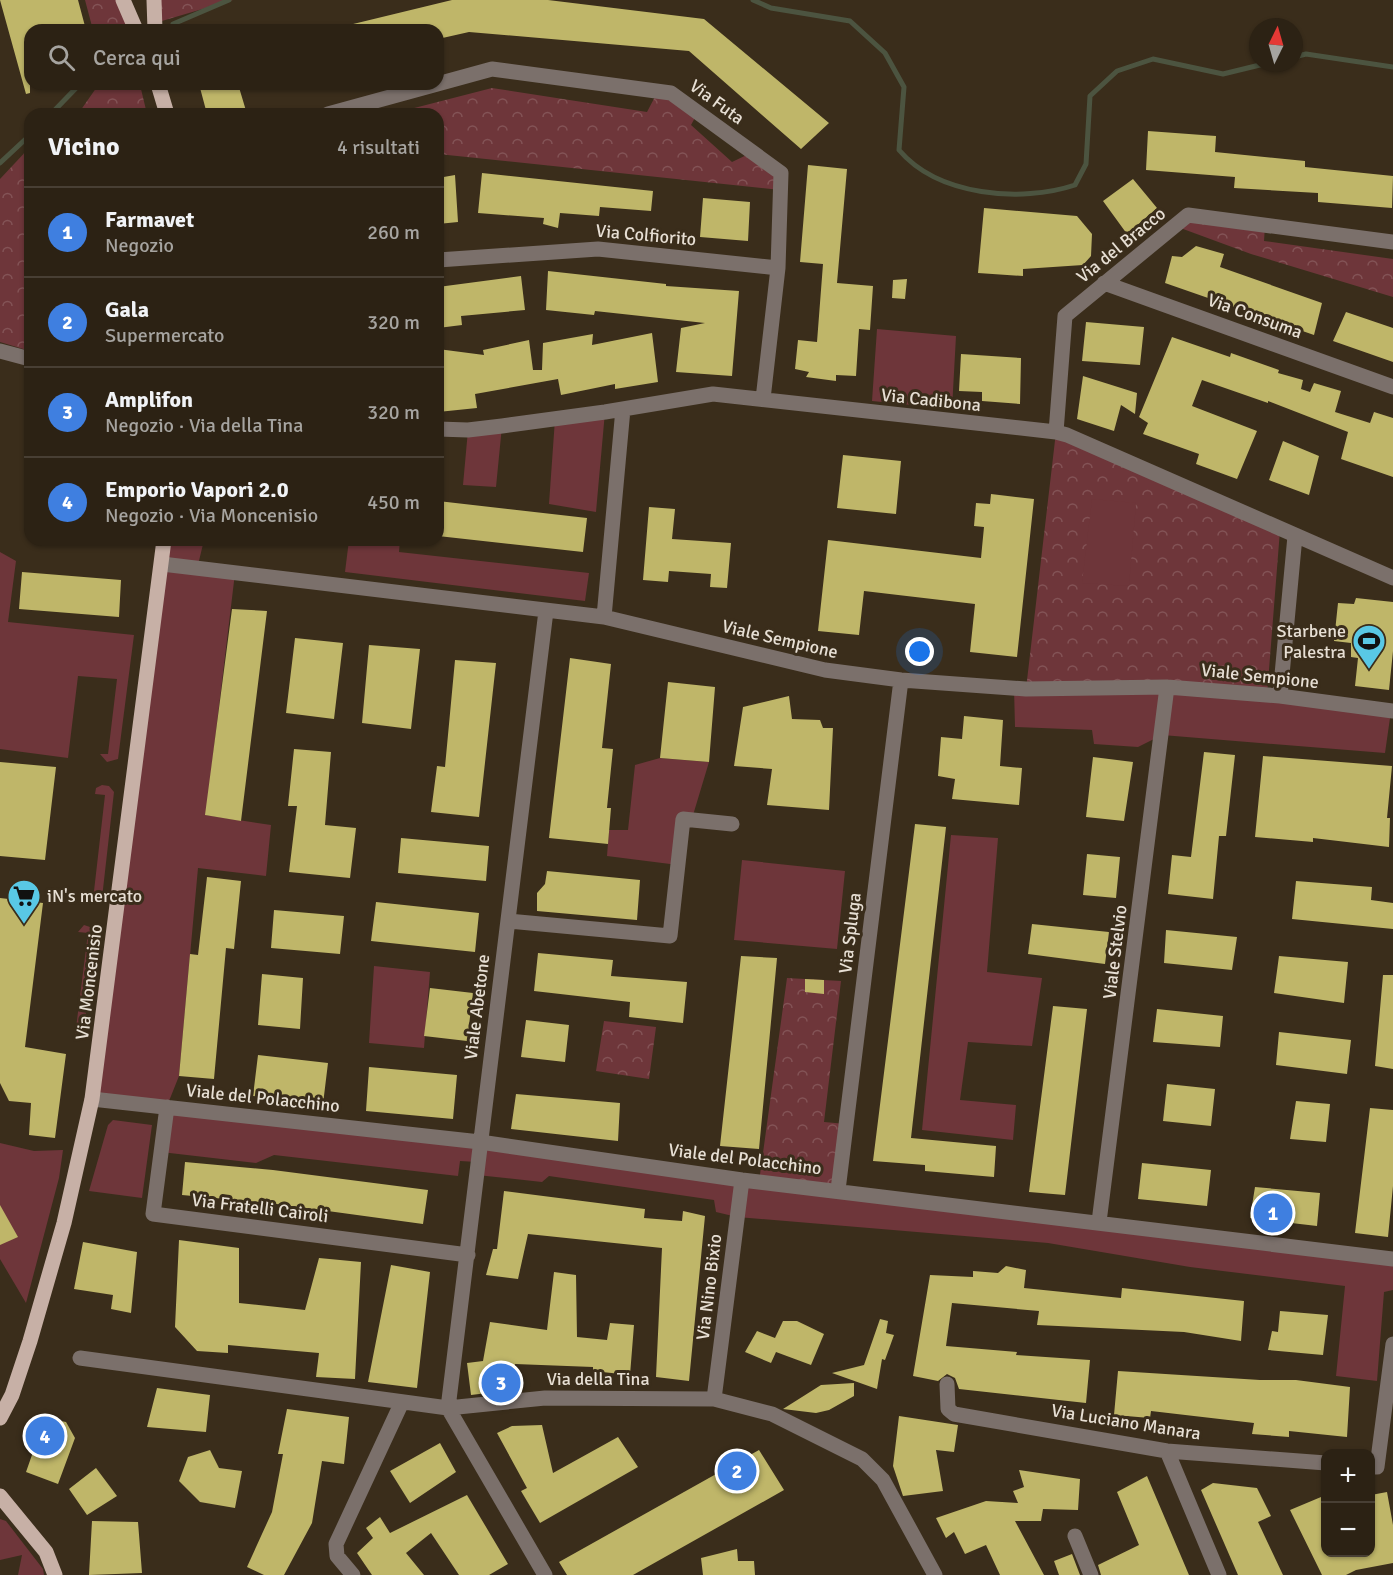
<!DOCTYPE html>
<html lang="it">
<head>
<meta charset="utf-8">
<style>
  body { margin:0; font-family:Signika,sans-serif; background:#342a1d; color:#f1f3f6 }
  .controls { position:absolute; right:18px; bottom:18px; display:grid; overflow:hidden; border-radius:12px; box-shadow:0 2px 4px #0004 }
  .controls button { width:54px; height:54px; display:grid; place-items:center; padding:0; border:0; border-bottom:2px solid #483f34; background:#2c2214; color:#f1f3f6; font:30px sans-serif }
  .compass { position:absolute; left:1249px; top:18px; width:54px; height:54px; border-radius:50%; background:#2c2214; box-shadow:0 2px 4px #0004; rotate:5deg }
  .you { position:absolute; left:920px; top:652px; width:21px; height:21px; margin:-15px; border:4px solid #fff; border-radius:50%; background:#1a73e8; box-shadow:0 0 0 9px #1a73e833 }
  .badge { display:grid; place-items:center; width:39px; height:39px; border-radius:50%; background:#1a73e8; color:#fff; font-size:20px; font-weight:700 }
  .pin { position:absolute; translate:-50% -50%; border:3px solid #fff; box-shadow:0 2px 6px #0006 }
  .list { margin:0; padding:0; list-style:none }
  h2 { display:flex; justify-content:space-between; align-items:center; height:78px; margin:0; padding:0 24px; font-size:26px }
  h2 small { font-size:20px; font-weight:400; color:#a6a4a0 }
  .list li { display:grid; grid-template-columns:39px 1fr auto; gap:18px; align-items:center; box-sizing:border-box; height:90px; padding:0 24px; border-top:2px solid #483f34 }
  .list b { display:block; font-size:22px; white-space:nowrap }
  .list p { margin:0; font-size:20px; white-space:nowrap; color:#a6a4a0 }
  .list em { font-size:20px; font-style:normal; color:#a6a4a0 }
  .icon { flex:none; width:33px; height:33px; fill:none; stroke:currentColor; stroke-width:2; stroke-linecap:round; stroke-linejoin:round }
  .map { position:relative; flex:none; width:1393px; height:1575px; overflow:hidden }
  .search { position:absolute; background:#2c2214; box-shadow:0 2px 4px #0004; left:24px; top:24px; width:420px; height:66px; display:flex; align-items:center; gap:15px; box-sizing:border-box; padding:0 21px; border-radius:18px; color:#a6a4a0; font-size:22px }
  .panel { position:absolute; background:#2c2214; box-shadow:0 2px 4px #0004; left:24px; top:108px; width:420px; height:438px; border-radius:18px }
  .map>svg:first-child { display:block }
  .park { fill:url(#park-crowns) }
  .garden { fill:#6e363a }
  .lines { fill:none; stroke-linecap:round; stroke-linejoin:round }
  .stream { stroke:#4c5440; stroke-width:5 }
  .building { fill:#bfb669 }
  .minor { stroke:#7b706b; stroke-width:15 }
  .major { stroke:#c7b0a6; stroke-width:15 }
  .labels { text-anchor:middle; stroke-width:6; stroke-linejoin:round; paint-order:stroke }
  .street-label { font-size:18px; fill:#e7dfd4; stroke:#3a2d1b }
  .poi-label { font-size:18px; fill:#e7dfd4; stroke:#3a2d1b; text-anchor:end }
</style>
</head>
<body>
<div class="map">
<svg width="1393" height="1575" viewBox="0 0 1393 1575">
  <defs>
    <pattern id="park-crowns" width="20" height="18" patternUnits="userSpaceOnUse" patternTransform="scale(1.5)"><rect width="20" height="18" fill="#6e363a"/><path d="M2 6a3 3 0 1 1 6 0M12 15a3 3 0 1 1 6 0" fill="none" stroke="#835356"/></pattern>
  </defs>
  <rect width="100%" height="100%" fill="#3a2d1b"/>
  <!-- park -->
  <path class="park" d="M85,0H123L136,30H93Z
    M154,0H233L155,23Z
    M99,84H158L159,86L140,85L147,114H78Z
    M492,88L647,112L658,91L698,112L691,125L732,162L753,152L781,173L780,190L438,154V114H391Z
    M30,147V351L0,342V179Z
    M1188,215L1265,225L1264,241L1393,259V297L1251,254L1175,226Z
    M1056,432L1280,530L1267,695L1026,689Z
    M787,978L841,981L824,1122L846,1124L838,1190L759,1182Z
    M604,1021L656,1027L649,1079L596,1071Z"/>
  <!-- garden -->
  <path class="garden" d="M877,329L956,336L952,409L872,401Z
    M605,412L596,512L549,504L555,419Z
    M502,426L496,487L463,485L468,430Z
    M1092,499L1136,503L1129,586L1082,583Z
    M183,540H204L197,569L235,573L206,815L271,825L266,876L198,868L179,1076L167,1106L1393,1259V1290L1384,1292L1377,1381L1336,1376L1345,1286L1190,1267L1048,1243L737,1217L716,1212L714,1200L549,1176L542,1182L477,1175V1162L460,1161L458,1176L274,1155L256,1163L161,1152L166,1107L92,1099L164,545Z
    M349,540H400L399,552L589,573L585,601L345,572Z
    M0,552L16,561L8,622L134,635L118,759L107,762L100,754H108L117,679L78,676L68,758L0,749Z
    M1167,687L1391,711L1385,753L1162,735L1138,747L1094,744L1092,730L1015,727L1014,688Z
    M660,758L709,762L678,865L607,856L609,830H628L635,765Z
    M102,785L109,786L114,792L102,898L89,902L83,896L84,891H94L105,795L95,794L96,788Z
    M951,835L998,838L987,972L1042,978L1032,1046L968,1042L960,1100L1016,1105L1013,1140L922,1130Z
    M742,860L845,871L837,949L734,940Z
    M84,925L96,929L83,1038L75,1036L88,933L78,932Z
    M374,966L430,972L424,1048L369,1043Z
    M113,1120L152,1125L142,1198L89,1191L108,1125Z
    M0,1143L34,1151L63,1150L59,1178L26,1303L0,1259Z
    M0,1519L6,1521L43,1569L44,1575H18L22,1555L0,1560Z"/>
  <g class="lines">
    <!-- stream -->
    <path class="stream" d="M753,0L771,8L850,21L885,53L904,87L899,150C938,196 1021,203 1075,185L1086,164L1090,96L1117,71L1153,59L1223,74L1268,63
      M173,24L229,0
      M1294,57L1306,54L1393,67
      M51,114L80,84
      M0,163L30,135"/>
  </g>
  <!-- building -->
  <path class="building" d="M0,0H78L86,30H30V93L26,94Z
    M452,0H548L704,19L829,123L801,149L689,51L469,32L438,39V30H350L349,25Z
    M199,84H238L247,114H207Z
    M1148,131L1216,136L1215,152L1305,161V167L1393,176L1392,208L1318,202V193L1234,188L1235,177L1146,170Z
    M808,165L847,169L837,283L873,286L870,330L859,329L856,376L836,375V381L806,377L809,372L795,369L798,340L817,342L823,264L800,262Z
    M482,173L653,191L651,211L600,207L599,216L560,213L558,228L543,224L544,218L478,213Z
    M455,175L458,222L438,224V178Z
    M1133,179L1157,208L1127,234L1103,201Z
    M703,198L750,202L748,241L700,237Z
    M984,208L1077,216L1092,234L1091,256L1083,265L1023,269V276L978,273Z
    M1196,246L1224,254L1220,267L1322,303L1314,335L1165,283L1172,256L1182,257Z
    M548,271L666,284V286L739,291L732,376L676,372L681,328L705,323L595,311L594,315L546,310Z
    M521,276L525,310L461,316L462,325L438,328V287Z
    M907,279L905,299L892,298L893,280Z
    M1346,312L1393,328V362L1333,341Z
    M1086,322L1144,327L1140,365L1082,361Z
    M652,333L658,382L615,389V384L561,395L558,379L475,394L477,408L438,412V349L484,355L483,350L529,340L533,370H542L543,343L593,334L592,345Z
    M1172,337L1230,357L1231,353L1279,370L1278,373L1303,380L1301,389L1310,392L1314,383L1341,391L1335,412L1370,423L1374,412L1393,418V477L1341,459L1348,432L1268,401V403L1202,380L1192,406L1257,431L1237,479L1196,464L1199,454L1143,434L1148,423L1139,417Z
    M961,354L1021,358L1020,404L982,401V392L959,391Z
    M1083,376L1137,393L1135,414L1121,405L1114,431L1077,419Z
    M1283,441L1319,456L1309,495L1269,480Z
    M843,455L901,461L896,514L837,508Z
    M991,494L1034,499L1017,657L970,652L975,604L864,591L859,635L818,631L828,540L981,558L984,527L974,526L976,503L990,504Z
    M438,501L587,518L583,552L438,536Z
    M649,507L675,509L672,539L731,543L727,588L710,587L711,574L669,571L668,582L643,580Z
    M22,572L121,580L119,617L19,609Z
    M1356,598L1393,602V651L1389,690L1355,686L1358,658L1351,657V643L1334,641L1338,603L1354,604Z
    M232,609L267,611L241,821L205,815Z
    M295,638L343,643L334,719L286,713Z
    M369,645L420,649L411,729L362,723Z
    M570,658L611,664L602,748L613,749L607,808H611L608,844L549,838Z
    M455,660L496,663L479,817L431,812L437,766L445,767Z
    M668,682L715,687L709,762L660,758Z
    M789,696L792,719L820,720L823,728H833L829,810L767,805L772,769L734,766L743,707Z
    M964,716L1003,720L1000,766L1022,768L1019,805L952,799L955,779L938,776L941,737L962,739Z
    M294,749L331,752L325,825L356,828L350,878L289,872L297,806H288Z
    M1204,752L1235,755L1226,836H1219L1213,899L1168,894L1172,855L1191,857Z
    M1263,756L1392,766L1387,818H1390L1389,847L1313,838V842L1255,837Z
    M1093,757L1133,762L1124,821L1086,817Z
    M0,762L56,767L45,860L0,856Z
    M915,824L946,827L911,1138L996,1146L994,1177L925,1171V1165L873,1161Z
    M401,838L489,846L486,881L398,873Z
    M1087,854L1120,857L1116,898L1083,895Z
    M547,871L640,880L637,920L537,911V893L545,884Z
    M207,877L241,881L234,949L226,948L214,1079L179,1076L190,954L198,955Z
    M1296,881L1372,887L1371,900L1393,903V929L1292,919Z
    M0,898L43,903L25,1047L66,1054L55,1138L29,1135L31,1103L9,1101L0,1083Z
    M376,902L479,913L475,952L371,941Z
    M274,910L344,916L340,954L271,948Z
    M1032,924L1109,932L1105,964L1028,954Z
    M1166,930L1237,937L1232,970L1164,963Z
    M538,953L613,960L611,976L687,982L683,1023L629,1017L630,1002L534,991Z
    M741,956L777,958L759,1149L720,1146Z
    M1279,956L1348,962L1344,1003L1274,993Z
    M262,974L303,978L300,1029L258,1025Z
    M1383,975H1393V1069L1375,1066Z
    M805,979L824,980V994L805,992Z
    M430,988L473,993L467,1041L424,1036Z
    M1053,1006L1087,1009L1065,1195L1029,1192Z
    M1157,1009L1223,1016L1220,1047L1153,1042Z
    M526,1020L569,1025L565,1062L521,1057Z
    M1279,1032L1351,1040L1347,1074L1276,1065Z
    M258,1055L328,1063L323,1104L253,1096Z
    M369,1067L457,1075L453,1119L366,1111Z
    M1167,1084L1215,1089L1211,1126L1163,1121Z
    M516,1094L620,1103L618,1141L511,1129Z
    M1296,1101L1330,1104L1326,1142L1290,1139Z
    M1370,1108L1393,1110V1186L1388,1237L1355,1233Z
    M185,1162L273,1170L428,1190L423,1224L269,1203L182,1195Z
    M1142,1163L1211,1170L1207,1206L1138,1199Z
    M1255,1187L1320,1193L1317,1226L1250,1218Z
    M504,1191L645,1209L644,1218L682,1221L683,1211L705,1216L689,1381L656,1377L662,1248L528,1234L518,1279L486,1275L493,1249H497Z
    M0,1205L18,1237L0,1245Z
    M179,1240L239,1248V1303L305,1310L319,1258L361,1262L355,1379L316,1377L319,1353L228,1345V1353L197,1351L175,1327Z
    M83,1242L137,1252L131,1313L111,1309L113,1295L74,1289Z
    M391,1265L430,1272L417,1388L368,1382Z
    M1006,1266L1026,1270L1024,1288L1121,1298L1122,1288L1244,1301L1241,1341L1184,1332L1037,1325L1039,1311L952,1303L946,1346L1017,1352L1016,1355L1090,1360L1086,1403L959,1389L955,1378L947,1374L938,1381L913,1376L930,1275L973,1277V1271L998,1273Z
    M554,1272L576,1275L577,1337L607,1340L610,1323L634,1325L630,1375L593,1371V1367L515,1364L513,1390L471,1395L467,1363L483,1361L490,1322L547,1330Z
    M1280,1311L1328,1315L1323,1355L1268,1350L1272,1331L1278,1332Z
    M880,1319L888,1321L886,1333L894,1335L885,1360L882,1359L877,1389L832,1373L864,1365Z
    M783,1321H797L824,1334L811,1365L776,1352L771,1363L745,1352L757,1331L775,1338Z
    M1118,1371L1260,1380H1296L1350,1387L1347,1437L1289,1431V1437L1252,1434L1254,1423L1151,1411L1150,1418L1114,1415Z
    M854,1383V1396L829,1410L816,1413L783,1409L821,1385Z
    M157,1388L210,1395L206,1432L147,1427Z
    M287,1409L349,1417L344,1464L322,1461L312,1523L284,1575H264L247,1567L272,1512L283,1454H278Z
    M899,1416L958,1425L954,1452L936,1450L943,1491L903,1496L893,1466Z
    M45,1418L66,1422L75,1438L58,1484L26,1472Z
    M542,1425L553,1473L618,1437L638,1467L540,1523L521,1491L527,1488L497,1433L512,1426Z
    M440,1443L456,1472L410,1503L390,1471Z
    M210,1450L219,1468L242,1471L235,1508L200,1502L179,1481L188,1457Z
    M759,1450L784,1490L633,1575H567L559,1562Z
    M96,1468L117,1496L87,1515L69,1489Z
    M1019,1470L1080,1479L1078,1510L1043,1509L1041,1521H1015L1044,1575H1000L986,1545L965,1554L954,1532L946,1538L936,1518L986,1501L1018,1503L1013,1491L1024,1487Z
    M1147,1476L1189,1575H1101L1098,1565L1139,1545L1117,1492Z
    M1213,1483L1257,1488L1271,1516L1258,1522L1283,1575H1238L1201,1490Z
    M1387,1492L1393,1525V1563L1356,1570L1346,1575H1322L1290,1510L1321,1497L1326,1506V1552H1371V1495Z
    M467,1495L508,1564L489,1575H459L431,1533L406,1553L424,1575H372L357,1553L373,1538L366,1528L380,1517L390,1533Z
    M92,1521L138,1522L142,1573L89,1575Z
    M737,1549L738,1561H754L755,1575H703L701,1558Z
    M1072,1554L1080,1575H1059L1054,1561Z"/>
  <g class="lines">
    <!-- minor -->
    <path class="minor" d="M328,114L492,69L671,93L781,173L778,268L763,399
      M438,260L598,249L778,268
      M1104,283L1393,387
      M0,351L30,359
      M438,429L468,430L502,426L605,412L713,394L1056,432L1067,435L1393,578
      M1056,432L1065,316L1188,215L1393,242
      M162,564L604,617L825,670L901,680L1026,689L1167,687L1280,696L1393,711
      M604,617L623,409
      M1280,696L1295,536
      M508,921L670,936L683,819L732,824
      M92,1099L480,1142L742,1180L1393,1259
      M167,1107L153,1214L468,1255
      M838,1190L901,680
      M1099,1222L1167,687
      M80,1358L448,1408L545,1398L714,1399L772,1414L862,1459L883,1480L935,1575
      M947,1384L948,1409L954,1414L1167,1451L1326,1463
      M714,1399L742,1180
      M448,1408L546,611
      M448,1408L545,1575
      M1167,1451L1219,1575
      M1370,1467H1377L1393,1344
      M1075,1536L1091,1575
      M353,1575L337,1556L336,1544L402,1402"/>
    <!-- major -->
    <path class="major" d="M123,0L136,30
      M154,0L155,30
      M158,84L167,114
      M0,1418L12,1395L30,1341L64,1223L92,1099L164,540
      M0,1496L46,1552L55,1575"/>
  </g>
  <!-- icons -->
  <defs>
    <g id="stadium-pin" transform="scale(1.725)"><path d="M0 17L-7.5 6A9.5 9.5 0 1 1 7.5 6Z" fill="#59c8e5" stroke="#3a2d1b"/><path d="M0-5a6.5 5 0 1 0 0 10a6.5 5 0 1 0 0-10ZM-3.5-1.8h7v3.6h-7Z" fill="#111"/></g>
    <g id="supermarket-pin" transform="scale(1.725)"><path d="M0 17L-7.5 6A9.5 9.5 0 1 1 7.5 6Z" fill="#59c8e5" stroke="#3a2d1b"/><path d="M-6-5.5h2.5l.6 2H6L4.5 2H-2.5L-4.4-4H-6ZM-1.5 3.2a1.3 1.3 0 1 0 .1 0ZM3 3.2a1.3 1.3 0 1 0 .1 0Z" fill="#111"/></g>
  </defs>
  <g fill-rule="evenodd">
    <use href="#stadium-pin" x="1369" y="641"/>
    <use href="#supermarket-pin" x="24" y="896"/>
  </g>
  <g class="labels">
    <!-- street labels -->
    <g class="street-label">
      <text transform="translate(717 102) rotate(36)" y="6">Via Futa</text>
      <text transform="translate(646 235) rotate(5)" y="6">Via Colfiorito</text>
      <text transform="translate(1121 245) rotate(-39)" y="6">Via del Bracco</text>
      <text transform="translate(1255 316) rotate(20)" y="6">Via Consuma</text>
      <text transform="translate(931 400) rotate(6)" y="6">Via Cadibona</text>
      <text transform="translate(780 639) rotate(13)" y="6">Viale Sempione</text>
      <text transform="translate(1260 676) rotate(6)" y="6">Viale Sempione</text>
      <text transform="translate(850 933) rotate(-83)" y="6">Via Spluga</text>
      <text transform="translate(1115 952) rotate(-83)" y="6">Viale Stelvio</text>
      <text transform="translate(89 982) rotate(-83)" y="6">Via Moncenisio</text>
      <text transform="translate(477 1007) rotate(-83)" y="6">Viale Abetone</text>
      <text transform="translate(263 1098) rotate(6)" y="6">Viale del Polacchino</text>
      <text transform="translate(745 1159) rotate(7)" y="6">Viale del Polacchino</text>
      <text transform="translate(260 1208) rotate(7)" y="6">Via Fratelli Cairoli</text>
      <text transform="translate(709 1287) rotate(-83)" y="6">Via Nino Bixio</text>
      <text x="598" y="1385">Via della Tina</text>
      <text transform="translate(1126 1422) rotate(9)" y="6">Via Luciano Manara</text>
    </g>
    <!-- poi labels -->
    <g class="poi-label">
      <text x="1346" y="637">Starbene<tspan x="1346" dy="21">Palestra</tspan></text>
      <text x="47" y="902" text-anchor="start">iN's mercato</text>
    </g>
  </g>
</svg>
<div class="controls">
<button>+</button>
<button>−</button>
</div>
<svg class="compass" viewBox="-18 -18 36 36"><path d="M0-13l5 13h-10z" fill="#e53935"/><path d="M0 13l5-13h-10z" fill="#a6a4a0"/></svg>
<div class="you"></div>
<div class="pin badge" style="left:1273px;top:1213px;background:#3f7fe0">1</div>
<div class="pin badge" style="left:737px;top:1471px;background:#3f7fe0">2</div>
<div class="pin badge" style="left:501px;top:1383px;background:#3f7fe0">3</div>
<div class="pin badge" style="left:45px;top:1436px;background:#3f7fe0">4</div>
<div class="search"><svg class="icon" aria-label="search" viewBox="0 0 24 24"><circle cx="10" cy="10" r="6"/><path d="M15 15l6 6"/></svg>Cerca qui</div>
<section class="panel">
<h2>Vicino<small>4 risultati</small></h2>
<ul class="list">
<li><span class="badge" style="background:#3f7fe0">1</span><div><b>Farmavet</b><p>Negozio</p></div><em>260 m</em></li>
<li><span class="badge" style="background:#3f7fe0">2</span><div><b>Gala</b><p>Supermercato</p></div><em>320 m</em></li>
<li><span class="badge" style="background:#3f7fe0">3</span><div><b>Amplifon</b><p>Negozio · Via della Tina</p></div><em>320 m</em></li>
<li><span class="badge" style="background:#3f7fe0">4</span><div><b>Emporio Vapori 2.0</b><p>Negozio · Via Moncenisio</p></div><em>450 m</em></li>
</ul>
</section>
</div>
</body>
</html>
